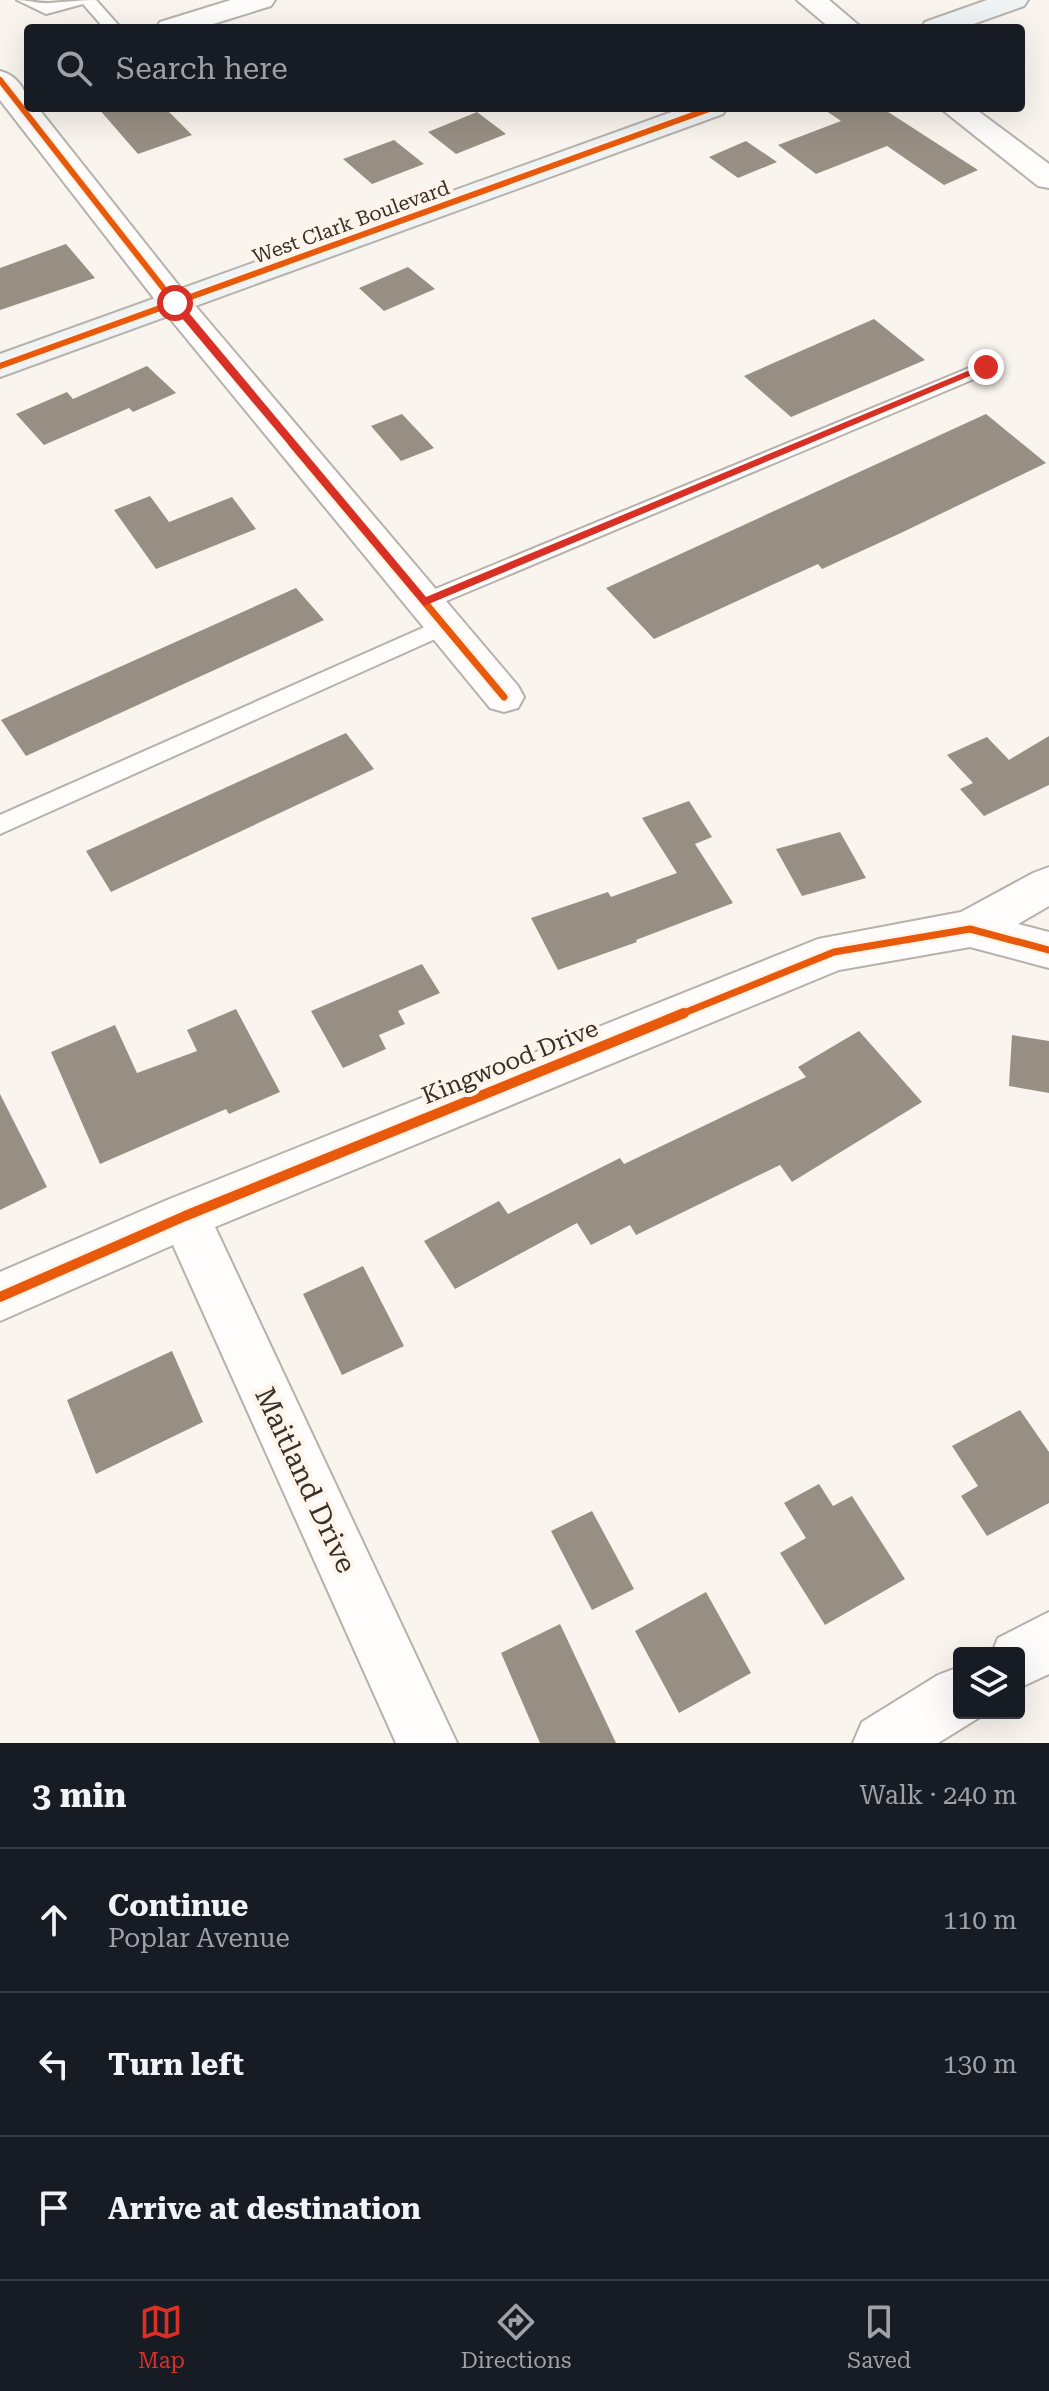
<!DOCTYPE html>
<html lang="en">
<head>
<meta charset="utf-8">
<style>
  body { margin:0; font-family:"Roboto Serif",serif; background:#242831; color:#f1f3f6 }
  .controls { position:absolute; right:24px; bottom:24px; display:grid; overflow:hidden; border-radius:8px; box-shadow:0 8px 32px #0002 }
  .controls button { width:72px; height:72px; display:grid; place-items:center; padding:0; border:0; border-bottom:2px solid #363941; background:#171b24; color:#f1f3f6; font:40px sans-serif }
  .stop { position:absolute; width:24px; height:24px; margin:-18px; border:6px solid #d93025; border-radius:50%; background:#fff }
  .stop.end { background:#d93025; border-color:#fff; box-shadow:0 2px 8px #0008 }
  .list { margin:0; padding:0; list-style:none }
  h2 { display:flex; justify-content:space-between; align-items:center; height:104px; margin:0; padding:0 32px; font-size:34px }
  h2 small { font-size:26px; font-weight:400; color:#9ea1a6 }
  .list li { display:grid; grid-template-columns:52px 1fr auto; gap:24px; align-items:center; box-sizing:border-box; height:144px; padding:0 32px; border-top:2px solid #363941 }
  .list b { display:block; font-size:30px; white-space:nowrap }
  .list p { margin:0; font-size:26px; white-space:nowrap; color:#9ea1a6 }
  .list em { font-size:26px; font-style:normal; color:#9ea1a6 }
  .icon { flex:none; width:44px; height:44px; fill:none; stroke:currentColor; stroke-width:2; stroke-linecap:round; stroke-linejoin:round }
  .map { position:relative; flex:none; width:1049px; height:1743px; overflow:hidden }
  .search { position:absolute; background:#171b24; box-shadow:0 8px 32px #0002; left:24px; right:24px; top:24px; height:88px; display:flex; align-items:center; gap:20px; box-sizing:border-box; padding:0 28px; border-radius:8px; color:#9ea1a6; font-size:30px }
  .sheet { height:536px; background:#171b24 }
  nav { display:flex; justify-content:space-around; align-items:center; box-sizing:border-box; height:112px; border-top:2px solid #363941; background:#171b24; font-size:22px; color:#9ea1a6 }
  nav a { display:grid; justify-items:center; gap:4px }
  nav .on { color:#d93025 }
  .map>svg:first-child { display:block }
  .building { fill:#988f84 }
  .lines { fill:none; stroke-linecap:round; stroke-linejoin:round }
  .lane-casing { stroke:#b6b1ab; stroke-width:4 }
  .street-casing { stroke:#b6b1ab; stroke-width:4 }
  .secondary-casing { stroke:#b6b1ab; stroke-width:4 }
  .lane { fill:#fefdfc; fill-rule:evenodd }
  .street { fill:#fefdfc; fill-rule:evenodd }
  .secondary { fill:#f0f3f3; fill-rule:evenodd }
  .cycleway-far2-casing { stroke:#fef4ea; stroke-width:10 }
  .cycleway-far1-casing { stroke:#fef4ea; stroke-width:12 }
  .cycleway-casing { stroke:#fef4ea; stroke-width:15 }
  .cycleway-far2 { stroke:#e8590c; stroke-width:6 }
  .cycleway-far1 { stroke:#e8590c; stroke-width:7 }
  .cycleway { stroke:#e8590c; stroke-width:10 }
  .route { fill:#d93025 }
  .labels { text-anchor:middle; stroke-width:8; stroke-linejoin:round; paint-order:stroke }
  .far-street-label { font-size:20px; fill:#363029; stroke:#fef4ea }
  .street-label { font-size:24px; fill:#363029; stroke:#fef4ea }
  .near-street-label { font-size:28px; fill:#363029; stroke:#fef4ea }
</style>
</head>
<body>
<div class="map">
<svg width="1049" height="1743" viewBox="0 0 1049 1743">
  <rect width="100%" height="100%" fill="#faf4ee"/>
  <!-- building -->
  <path class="building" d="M98,108H165L192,135L138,154Z
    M822,108H882L978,170L944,185L887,146L816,174L778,145L841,121Z
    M477,112L506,134L456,154L428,132Z
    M394,140L424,164L372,184L343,159Z
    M746,141L777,162L738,178L709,157Z
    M66,244L95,278L0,310V268Z
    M408,267L435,289L384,311L359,288Z
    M874,319L925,360L791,417L744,376Z
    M147,366L176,393L133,412L129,408L44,445L16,414L67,392L73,399Z
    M402,414L434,448L401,461L371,426Z
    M986,414L1046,463L903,532L822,569L818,564L654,639L606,588Z
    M150,496L169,522L232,497L256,529L156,569L114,510Z
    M296,588L324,620L26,756L1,720Z
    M346,733L374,769L111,892L86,851Z
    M1049,736V785L984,816L960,789L973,783L947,755L987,737L1009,760Z
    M689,801L712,837L695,844L733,903L636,940L637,942L558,970L531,918L608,892L611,897L677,873L642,818Z
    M840,832L866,878L802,896L776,849Z
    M422,964L440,993L398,1011L405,1024L379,1035L386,1049L343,1068L311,1011Z
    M236,1009L280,1092L229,1114L226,1109L100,1164L51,1052L115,1025L137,1073L197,1051L187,1030Z
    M859,1031L922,1102L792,1182L780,1165L636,1235L630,1225L591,1245L577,1223L455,1289L424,1241L499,1201L508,1214L620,1158L624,1164L806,1077L798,1067Z
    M1012,1035L1049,1041V1093L1009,1086Z
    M0,1094L47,1187L0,1210Z
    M363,1266L404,1346L342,1375L303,1294Z
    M172,1351L203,1422L96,1474L67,1400Z
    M1020,1410L1049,1452V1503L987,1536L961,1496L978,1486L952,1446Z
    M819,1484L833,1506L852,1496L905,1579L825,1625L780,1553L806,1538L784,1503Z
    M592,1511L634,1589L592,1610L551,1531Z
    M706,1592L751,1673L679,1713L635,1631Z
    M560,1624L616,1743H540L501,1653Z"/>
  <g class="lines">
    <!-- lane casing -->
    <g class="lane-casing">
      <path id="lane" d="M17,0C28,0 40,4 50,3C65,2 80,0 96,0L121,28H104L83,4L46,14Z
        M986,361L993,363L996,367L993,371L432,607H416L413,602L416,597Z
        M445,618L453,621L456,626L453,631L0,834V815Z"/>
    </g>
    <!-- street casing -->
    <g class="street-casing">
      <path id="street" d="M231,0H275L271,6L200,28H156L160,22Z
        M797,0H829L862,28H830Z
        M0,71C17,75 28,91 28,108H38L187,296L518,686L524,697L518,708L504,712L490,708L163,310L0,100Z
        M940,108H974L1049,164V188L1038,186Z
        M1049,867V906L1018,924L1049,932V968L970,947L839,970L215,1227L457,1743H396L173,1245L0,1321V1272L167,1200L818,939L961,912L1033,873Z
        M1049,1612V1674L1019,1688V1653H992L998,1638Z
        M959,1667V1713H981L980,1717L938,1743H853L862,1722L938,1675Z"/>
    </g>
    <!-- secondary casing -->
    <g class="secondary-casing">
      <path id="secondary" d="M987,0H1028L1024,6L962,28H921L925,22Z
        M683,108H727L723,114L0,377V354Z"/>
    </g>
    <!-- lane -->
    <use href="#lane" class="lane"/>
    <!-- street -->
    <use href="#street" class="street"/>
    <!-- secondary -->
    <use href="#secondary" class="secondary"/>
    <!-- cycleway-far2 casing -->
    <g class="cycleway-far2-casing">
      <path id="cycleway-far2" d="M0,80L175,303L294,446
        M0,366L712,108"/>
    </g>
    <!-- cycleway-far1 casing -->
    <g class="cycleway-far1-casing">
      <path id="cycleway-far1" d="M292,444L504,697
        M679,1015L834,952L970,929L1049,950"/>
    </g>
    <!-- cycleway casing -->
    <g class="cycleway-casing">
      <path id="cycleway" d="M0,1297L185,1216L684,1013"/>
    </g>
    <!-- cycleway-far2 -->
    <use href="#cycleway-far2" class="cycleway-far2"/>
    <!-- cycleway-far1 -->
    <use href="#cycleway-far1" class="cycleway-far1"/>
    <!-- cycleway -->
    <use href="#cycleway" class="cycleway"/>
  </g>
  <!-- route -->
  <path class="route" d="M171,301H179L426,597L982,365L991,367L424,606L171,305Z"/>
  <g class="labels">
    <!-- far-street labels -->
    <g class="far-street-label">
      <text transform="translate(351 222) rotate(-20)" y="7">West Clark Boulevard</text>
    </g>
    <!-- street labels -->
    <g class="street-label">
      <text transform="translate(510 1062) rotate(-22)" y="8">Kingwood Drive</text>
    </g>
    <!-- near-street labels -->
    <g class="near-street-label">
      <text transform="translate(306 1480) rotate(65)" y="10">Maitland Drive</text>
    </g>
  </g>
</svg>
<div class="controls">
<button><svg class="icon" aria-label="layers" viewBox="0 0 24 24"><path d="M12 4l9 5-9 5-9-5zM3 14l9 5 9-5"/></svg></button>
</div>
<div class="stop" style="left:175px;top:303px"></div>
<div class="stop end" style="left:986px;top:367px"></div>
<div class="search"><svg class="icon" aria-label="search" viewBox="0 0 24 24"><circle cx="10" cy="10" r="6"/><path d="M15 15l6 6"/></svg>Search here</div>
</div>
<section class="sheet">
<h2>3 min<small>Walk · 240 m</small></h2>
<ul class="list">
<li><svg class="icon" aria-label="ahead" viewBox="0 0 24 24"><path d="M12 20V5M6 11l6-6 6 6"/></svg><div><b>Continue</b><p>Poplar Avenue</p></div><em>110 m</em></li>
<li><svg class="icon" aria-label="left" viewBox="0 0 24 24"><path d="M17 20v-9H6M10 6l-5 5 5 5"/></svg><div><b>Turn left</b></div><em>130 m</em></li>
<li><svg class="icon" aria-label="arrive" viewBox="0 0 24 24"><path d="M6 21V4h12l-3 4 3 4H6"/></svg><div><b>Arrive at destination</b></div></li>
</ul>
</section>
<nav>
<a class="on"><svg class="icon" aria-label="map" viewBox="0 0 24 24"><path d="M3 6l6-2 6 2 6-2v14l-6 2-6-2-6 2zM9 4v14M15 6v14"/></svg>Map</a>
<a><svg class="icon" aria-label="directions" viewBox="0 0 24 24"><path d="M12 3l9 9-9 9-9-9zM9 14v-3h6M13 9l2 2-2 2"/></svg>Directions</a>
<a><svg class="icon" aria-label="saved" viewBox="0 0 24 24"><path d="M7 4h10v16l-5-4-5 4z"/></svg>Saved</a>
</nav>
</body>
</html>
